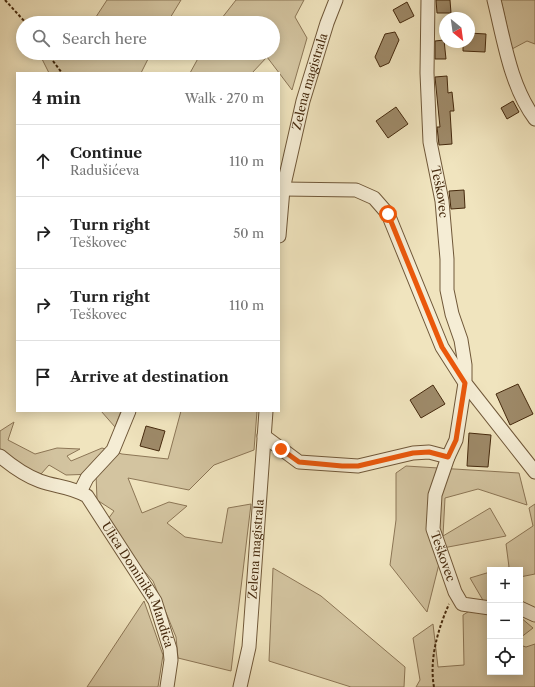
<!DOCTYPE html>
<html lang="en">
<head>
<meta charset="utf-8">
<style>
  body { margin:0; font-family:"Libre Caslon Text",serif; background:#f6f6f6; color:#222 }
  .controls { position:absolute; right:12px; bottom:12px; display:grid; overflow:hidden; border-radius:0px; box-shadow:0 2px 10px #0003 }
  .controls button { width:36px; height:36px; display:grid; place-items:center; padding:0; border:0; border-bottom:1px solid #e0e0e0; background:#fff; color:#222; font:20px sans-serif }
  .compass { position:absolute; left:439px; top:12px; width:36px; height:36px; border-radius:50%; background:#fff; box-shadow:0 2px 10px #0003; rotate:151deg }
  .stop { position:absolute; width:12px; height:12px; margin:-9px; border:3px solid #ea580c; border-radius:50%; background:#fff }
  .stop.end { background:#ea580c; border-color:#fff; box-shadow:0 1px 4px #0008 }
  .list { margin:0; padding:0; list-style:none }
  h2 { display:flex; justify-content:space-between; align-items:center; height:52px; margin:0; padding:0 16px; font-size:17px }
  h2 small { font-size:13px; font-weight:400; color:#767676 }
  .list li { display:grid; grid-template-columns:26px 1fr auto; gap:12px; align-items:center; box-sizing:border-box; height:72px; padding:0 16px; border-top:1px solid #e0e0e0 }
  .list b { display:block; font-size:15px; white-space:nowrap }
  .list p { margin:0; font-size:13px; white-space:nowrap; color:#767676 }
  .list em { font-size:13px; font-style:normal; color:#767676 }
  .icon { flex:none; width:22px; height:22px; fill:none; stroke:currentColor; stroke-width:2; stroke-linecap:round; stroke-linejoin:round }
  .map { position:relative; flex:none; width:535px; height:687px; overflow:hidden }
  .search { position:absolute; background:#fff; box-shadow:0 2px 10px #0003; left:16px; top:16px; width:264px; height:44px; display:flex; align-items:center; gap:10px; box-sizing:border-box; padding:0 14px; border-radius:22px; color:#767676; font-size:15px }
  .panel { position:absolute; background:#fff; box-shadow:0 2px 10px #0003; left:16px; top:72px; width:264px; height:340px; border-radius:0px }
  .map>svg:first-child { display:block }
  .green { fill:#d3c4a0; stroke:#8c7656 }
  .building { fill:#9e8a69; stroke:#45290d }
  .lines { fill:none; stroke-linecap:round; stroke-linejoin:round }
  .minor-casing { stroke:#705839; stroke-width:15 }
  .path { stroke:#45290d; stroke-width:2; stroke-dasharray:3 2; stroke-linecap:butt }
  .minor { stroke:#f5edd5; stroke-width:13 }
  .route { stroke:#ea580c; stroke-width:5 }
  .labels { text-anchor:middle; stroke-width:3; stroke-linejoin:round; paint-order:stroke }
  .street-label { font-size:12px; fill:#45290d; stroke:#f5edd5 }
</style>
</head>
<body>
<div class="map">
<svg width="535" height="687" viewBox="0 0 535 687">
  <rect width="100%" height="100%" fill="#f0e4be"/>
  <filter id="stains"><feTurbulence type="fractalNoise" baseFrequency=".005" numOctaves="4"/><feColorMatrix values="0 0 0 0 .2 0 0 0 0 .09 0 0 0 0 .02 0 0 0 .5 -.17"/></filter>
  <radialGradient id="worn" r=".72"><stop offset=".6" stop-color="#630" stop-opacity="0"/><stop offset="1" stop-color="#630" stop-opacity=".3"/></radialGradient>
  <!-- green -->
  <path class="green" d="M107,0H181L167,23H92Z
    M236,0H304L295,17L307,38L292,90L267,57L252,73H190L201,53H273V23H218Z
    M501,0H535V44L527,41L512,49Z
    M39,53H151L141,73H49Z
    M101,411H121L115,427Z
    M181,411H257L254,450L214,465L189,490L128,478L142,513L169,502L187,506L167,523L185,537L222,543L228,508L251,504L231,671L178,658L176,637L153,581L129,554L108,519L114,511L97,500L96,474L66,475L49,465L41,474L18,466L0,451V431L14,422L8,440L35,454L57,448L80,449L67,456L71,461L102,448L122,454L168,459Z
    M406,466L519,473L527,505L478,489L445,498L443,536L490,508L506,536L443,548L427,612L390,565L396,520V473Z
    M535,504V574L520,577V570H499L509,567L506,544L533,526L529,508Z
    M273,568L321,596L405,667L404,687H351L269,661Z
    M490,572V672H520V645L526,647L535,644V687H416L420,680L413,638L433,624L438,667L464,665L463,615L484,602L470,578Z
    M144,601L163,655L158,687H87Z
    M520,617L533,628L520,638Z"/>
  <!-- building -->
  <path class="building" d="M436,0H450L451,13H437Z
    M407,2L414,16L400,23L393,10Z
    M395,32L399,40L389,63L380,67L375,57L385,34Z
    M469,33L486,34L485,52L463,51V42H469Z
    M444,40L446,59H435V41Z
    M447,76L448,93L452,92L454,111H450L452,144L439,145L437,127H440L435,77Z
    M513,101L519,112L507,119L501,108Z
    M396,107L408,124L388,138L376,121Z
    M464,190L465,208L451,209L449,191Z
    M518,384L533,414L510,425L496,394Z
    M433,385L445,404L421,418L410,400Z
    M146,426L165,431L159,451L140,446Z
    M469,433L491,435L488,467L467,466Z"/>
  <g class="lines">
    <!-- minor casing -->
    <g class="minor-casing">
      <g id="minor">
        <path id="s1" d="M428,0L427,73L430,142L442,201L447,259V290L452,314L461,340L465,365V383L535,472"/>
        <path d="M494,0C504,40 510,85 535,119"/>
        <path id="s2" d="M283,189L356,190L374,198L388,214L442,347L465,383L456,440L448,457L435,495L433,529L455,592L462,604L490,608"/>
        <path id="s3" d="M279,236L283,189L303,101L327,23L336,0"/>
        <path d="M264,436L299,462L358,466L413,453L429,452L448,457"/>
        <path id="s4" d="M0,456C13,467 24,475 40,481C56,487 70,486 87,496L155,601L170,649L171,660L167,687"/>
        <path d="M80,492L87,478L113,450L129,411"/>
        <path d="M520,608L535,615"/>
        <path id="s5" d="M240,687L249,647L266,411"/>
      </g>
    </g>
    <!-- path -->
    <path class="path" d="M5,0L26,23
      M47,53L62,73
      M434,687C429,659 438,629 449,604"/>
    <!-- minor -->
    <use href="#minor" class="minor"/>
  </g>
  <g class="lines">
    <!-- route -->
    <path class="route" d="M281,449L299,462L342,466H358L413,453L429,452L448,457L456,440L465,383L442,347L388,214"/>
  </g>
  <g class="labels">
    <!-- street labels -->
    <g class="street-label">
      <text dy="4" stroke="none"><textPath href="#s3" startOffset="158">Zelena magistrala</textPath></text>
      <text dy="4" stroke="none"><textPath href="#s1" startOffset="193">Teškovec</textPath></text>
      <text dy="4" stroke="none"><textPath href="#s5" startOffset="139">Zelena magistrala</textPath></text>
      <text dy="4" stroke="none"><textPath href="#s2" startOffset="480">Teškovec</textPath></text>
      <text dy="4" stroke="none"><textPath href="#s4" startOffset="200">Ulica Dominika Mandića</textPath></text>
    </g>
  </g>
  <rect width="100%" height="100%" filter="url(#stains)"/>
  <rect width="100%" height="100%" fill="url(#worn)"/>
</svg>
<div class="controls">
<button>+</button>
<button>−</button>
<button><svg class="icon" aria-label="locate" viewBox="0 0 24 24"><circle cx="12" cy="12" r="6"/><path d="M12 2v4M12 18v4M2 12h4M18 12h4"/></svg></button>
</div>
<svg class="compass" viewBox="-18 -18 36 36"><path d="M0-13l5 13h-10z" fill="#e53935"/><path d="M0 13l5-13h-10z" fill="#767676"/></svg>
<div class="stop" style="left:388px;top:214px"></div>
<div class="stop end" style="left:281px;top:449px"></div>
<div class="search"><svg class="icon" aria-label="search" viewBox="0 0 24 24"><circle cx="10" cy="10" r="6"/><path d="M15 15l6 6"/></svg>Search here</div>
<section class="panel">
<h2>4 min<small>Walk · 270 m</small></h2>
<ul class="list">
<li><svg class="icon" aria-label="ahead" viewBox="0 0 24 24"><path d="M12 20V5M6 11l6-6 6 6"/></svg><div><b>Continue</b><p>Radušićeva</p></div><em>110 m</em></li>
<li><svg class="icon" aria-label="right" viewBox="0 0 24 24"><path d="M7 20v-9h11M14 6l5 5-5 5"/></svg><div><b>Turn right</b><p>Teškovec</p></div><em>50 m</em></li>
<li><svg class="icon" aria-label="right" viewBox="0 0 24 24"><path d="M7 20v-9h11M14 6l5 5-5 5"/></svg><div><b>Turn right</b><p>Teškovec</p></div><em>110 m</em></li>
<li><svg class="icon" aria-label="arrive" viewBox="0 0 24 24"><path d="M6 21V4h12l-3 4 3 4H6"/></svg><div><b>Arrive at destination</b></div></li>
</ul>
</section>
</div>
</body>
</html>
